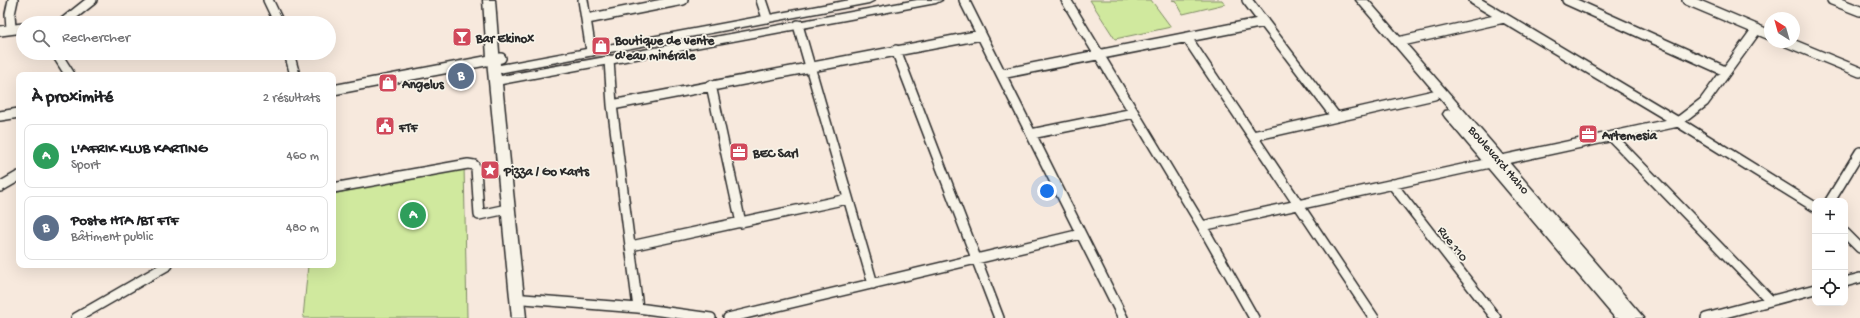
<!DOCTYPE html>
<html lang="fr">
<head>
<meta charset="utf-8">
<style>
  body { margin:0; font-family:"Gochi Hand",sans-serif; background:#f2f2f2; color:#202124 }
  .controls { position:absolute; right:12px; bottom:12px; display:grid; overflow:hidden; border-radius:8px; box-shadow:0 4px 16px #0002 }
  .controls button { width:36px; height:36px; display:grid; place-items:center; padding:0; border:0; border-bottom:1px solid #e0e0e0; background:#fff; color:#202124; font:20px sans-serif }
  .compass { position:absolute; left:1764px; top:12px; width:36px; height:36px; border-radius:50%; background:#fff; box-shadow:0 4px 16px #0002; rotate:323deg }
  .you { position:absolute; left:1047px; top:191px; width:14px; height:14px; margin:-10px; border:3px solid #fff; border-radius:50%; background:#1a73e8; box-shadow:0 0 0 6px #1a73e833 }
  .badge { display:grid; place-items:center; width:26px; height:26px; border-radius:50%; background:#0b8043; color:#fff; font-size:13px; font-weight:700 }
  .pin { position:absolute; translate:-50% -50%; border:2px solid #fff; box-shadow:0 1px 4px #0006 }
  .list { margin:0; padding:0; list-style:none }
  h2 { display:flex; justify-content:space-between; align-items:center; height:52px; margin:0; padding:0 16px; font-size:17px }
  h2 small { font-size:13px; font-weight:400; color:#757577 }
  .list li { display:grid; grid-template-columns:26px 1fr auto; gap:12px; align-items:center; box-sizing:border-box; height:64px; margin:0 8px 8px; padding:0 8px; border:1px solid #e0e0e0; border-radius:8px }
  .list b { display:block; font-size:15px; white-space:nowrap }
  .list p { margin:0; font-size:13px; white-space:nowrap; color:#757577 }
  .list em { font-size:13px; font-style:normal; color:#757577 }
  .icon { flex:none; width:22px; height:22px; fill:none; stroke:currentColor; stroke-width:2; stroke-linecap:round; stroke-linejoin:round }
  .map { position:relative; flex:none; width:1860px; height:318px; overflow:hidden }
  .search { position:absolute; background:#fff; box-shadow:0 4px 16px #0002; left:16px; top:16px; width:320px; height:44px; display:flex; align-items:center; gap:10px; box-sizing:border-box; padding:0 14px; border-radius:22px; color:#757577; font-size:15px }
  .panel { position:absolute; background:#fff; box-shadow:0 4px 16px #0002; left:16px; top:72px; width:320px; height:196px; border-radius:8px }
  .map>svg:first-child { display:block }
  .green { fill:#d0e99e; stroke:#7e8a64 }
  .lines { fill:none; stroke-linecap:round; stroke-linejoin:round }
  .street-casing { stroke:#2b2b2b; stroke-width:12 }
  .secondary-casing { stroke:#2b2b2b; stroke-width:3 }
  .street { stroke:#f7f3e8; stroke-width:9 }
  .secondary { fill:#f7f3e8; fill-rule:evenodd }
  .labels { text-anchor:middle; stroke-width:3.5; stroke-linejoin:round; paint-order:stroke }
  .poi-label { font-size:13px; font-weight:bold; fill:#2b2b2b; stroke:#f7f3e8; text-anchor:start }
  .street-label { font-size:13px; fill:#2b2b2b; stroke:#f7f3e8 }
</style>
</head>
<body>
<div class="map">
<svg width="1860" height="318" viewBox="0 0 1860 318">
  <rect width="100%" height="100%" fill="#f7e9dd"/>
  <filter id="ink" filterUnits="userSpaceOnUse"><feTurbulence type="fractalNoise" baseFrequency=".025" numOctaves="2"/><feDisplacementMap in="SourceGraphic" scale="8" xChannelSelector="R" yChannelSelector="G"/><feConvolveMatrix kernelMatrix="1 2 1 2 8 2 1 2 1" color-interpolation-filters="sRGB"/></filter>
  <g filter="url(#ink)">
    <!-- green -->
    <path class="green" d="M1090,0H1151L1171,27L1115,39Z
      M1172,0H1222L1225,4L1183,14L1176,1Z
      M464,165L467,318H303L308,265H333V194Z"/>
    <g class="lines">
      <!-- street casing -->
      <g class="street-casing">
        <path id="street" d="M268,0L279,23
          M583,0L591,51
          M761,0L767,18
          M964,0L1123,318
          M1066,0L1202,226L1254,318
          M1247,0L1336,117
          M1474,0L1678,122L1815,207
          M1567,0L1725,71
          M1687,0L1770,35
          M1832,0L1860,11
          M587,19L683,0
          M63,23L92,0
          M798,25L873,284
          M11,29L10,14L13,0
          M0,31L23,28
          M1187,38L1374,318
          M1398,42L1504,18
          M1787,42L1860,72
          M896,50L999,318
          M56,53L70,75
          M289,53L295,75
          M609,60L612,105L638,308
          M1001,74L1264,22
          M711,85L741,223
          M333,90L501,58
          M612,105L981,35
          M0,116L19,113
          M1031,134L1134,113
          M1253,136L1434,95
          M1612,137L1771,301
          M1502,160L1678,122L1704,102L1757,29
          M1392,184L1496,318
          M0,187L19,176
          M333,188L468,164L474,165L476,168L479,215L507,209
          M1830,201L1860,152
          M1202,226L1490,163
          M1845,233L1860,248
          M631,246L847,199
          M1845,282L1860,278
          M524,299L638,308L711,318
          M76,318L168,265
          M728,318L1081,234
          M1706,318L1815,289"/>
      </g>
      <!-- secondary casing -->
      <g class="secondary-casing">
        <path id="secondary" d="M483,0H495L500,65L850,0H875L869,3L504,72L500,73L501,76L917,0H942L936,3L502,84L526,318H512L488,71Z
          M1356,0H1368L1644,318H1615L1445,117L1443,114L1445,111L1450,110Z"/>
      </g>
      <!-- street -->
      <use href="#street" class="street"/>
      <!-- secondary -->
      <use href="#secondary" class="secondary"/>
    </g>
  </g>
  <!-- icons -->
  <defs>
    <g id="bar-square" transform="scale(1)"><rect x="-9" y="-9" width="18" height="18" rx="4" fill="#d1495b" stroke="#f7f3e8"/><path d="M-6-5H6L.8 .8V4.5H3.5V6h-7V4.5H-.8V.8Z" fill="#fff"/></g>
    <g id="shop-square" transform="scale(1)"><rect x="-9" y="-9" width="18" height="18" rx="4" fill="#d1495b" stroke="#f7f3e8"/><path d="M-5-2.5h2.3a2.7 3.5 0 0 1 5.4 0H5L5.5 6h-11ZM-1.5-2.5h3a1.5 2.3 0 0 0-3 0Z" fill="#fff"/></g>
    <g id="civic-square" transform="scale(1)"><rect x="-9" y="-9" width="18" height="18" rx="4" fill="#d1495b" stroke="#f7f3e8"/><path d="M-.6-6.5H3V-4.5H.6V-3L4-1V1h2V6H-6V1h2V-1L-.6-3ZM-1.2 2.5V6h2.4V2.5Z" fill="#fff"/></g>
    <g id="office-square" transform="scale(1)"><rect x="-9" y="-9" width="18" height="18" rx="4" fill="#d1495b" stroke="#f7f3e8"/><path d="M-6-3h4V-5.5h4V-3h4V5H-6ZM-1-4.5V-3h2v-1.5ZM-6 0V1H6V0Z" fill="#fff"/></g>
    <g id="sight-square" transform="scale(1)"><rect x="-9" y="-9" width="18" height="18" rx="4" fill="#d1495b" stroke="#f7f3e8"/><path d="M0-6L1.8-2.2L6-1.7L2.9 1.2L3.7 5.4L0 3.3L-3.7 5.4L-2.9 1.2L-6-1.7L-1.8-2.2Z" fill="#fff"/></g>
  </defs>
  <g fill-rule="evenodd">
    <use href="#bar-square" x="462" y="37"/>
    <use href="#shop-square" x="601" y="46"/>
    <use href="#shop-square" x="388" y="83"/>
    <use href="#civic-square" x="385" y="126"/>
    <use href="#office-square" x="1588" y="134"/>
    <use href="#office-square" x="739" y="152"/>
    <use href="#sight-square" x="490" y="170"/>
  </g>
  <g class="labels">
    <!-- poi labels -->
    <g class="poi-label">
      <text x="476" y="42">Bar Ekinox</text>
      <text x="615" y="44">Boutique de vente<tspan x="615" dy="15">d'eau minérale</tspan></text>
      <text x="402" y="88">Angelus</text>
      <text x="399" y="131">FTF</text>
      <text x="1602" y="139">Artemesia</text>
      <text x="753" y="157">BEC Sarl</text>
      <text x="504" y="175">Pizza / Go Karts</text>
    </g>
    <!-- street labels -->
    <g class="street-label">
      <text transform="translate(1500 159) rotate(49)" y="5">Boulevard Haho</text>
      <text transform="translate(1454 243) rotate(52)" y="5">Rue 110</text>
    </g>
  </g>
</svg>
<div class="controls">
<button>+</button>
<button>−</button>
<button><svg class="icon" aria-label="locate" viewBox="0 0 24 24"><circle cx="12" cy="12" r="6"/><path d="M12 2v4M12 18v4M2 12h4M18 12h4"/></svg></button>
</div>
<svg class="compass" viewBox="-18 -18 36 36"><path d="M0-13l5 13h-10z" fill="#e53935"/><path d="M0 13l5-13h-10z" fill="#757577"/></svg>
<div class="you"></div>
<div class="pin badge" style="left:413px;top:215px;background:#2e9e5b">A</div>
<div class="pin badge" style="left:461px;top:76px;background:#5c6f8a">B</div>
<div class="search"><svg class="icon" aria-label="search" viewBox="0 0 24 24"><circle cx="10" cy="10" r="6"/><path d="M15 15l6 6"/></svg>Rechercher</div>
<section class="panel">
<h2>À proximité<small>2 résultats</small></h2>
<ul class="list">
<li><span class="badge" style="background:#2e9e5b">A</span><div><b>L'AFRIK KLUB KARTING</b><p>Sport</p></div><em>460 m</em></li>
<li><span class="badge" style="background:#5c6f8a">B</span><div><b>Poste HTA /BT FTF</b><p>Bâtiment public</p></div><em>480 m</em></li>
</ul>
</section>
</div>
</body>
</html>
